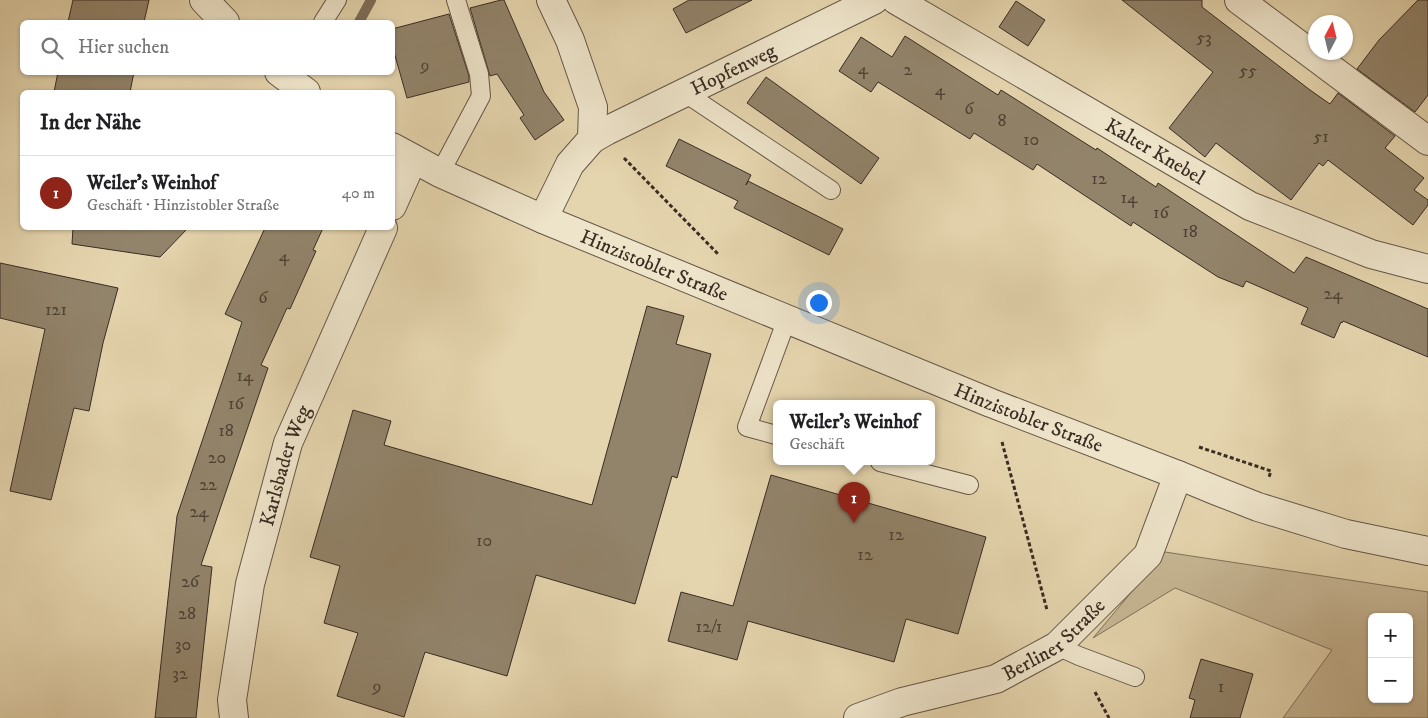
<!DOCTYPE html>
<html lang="de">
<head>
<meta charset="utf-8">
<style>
  body { margin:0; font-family:"IM FELL DW Pica",serif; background:#f6f6f6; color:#202124 }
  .controls { position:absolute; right:15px; bottom:15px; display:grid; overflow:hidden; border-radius:8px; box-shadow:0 1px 4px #0004 }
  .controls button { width:45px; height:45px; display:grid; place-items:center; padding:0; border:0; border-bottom:1px solid #e0e0e0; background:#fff; color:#202124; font:25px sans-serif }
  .compass { position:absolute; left:1308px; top:15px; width:45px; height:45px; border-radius:50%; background:#fff; box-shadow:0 1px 4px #0004; rotate:7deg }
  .you { position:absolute; left:818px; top:302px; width:18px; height:18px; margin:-12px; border:4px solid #fff; border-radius:50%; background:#1a73e8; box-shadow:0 0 0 8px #1a73e833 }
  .badge { display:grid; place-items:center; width:32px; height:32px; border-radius:50%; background:#8f2418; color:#fff; font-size:16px; font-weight:700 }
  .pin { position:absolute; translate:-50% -41px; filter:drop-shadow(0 1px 2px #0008) }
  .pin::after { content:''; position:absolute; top:26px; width:18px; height:15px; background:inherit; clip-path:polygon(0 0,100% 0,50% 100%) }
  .popup { position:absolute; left:773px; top:400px; width:162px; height:65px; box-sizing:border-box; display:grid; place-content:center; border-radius:8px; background:#fff; filter:drop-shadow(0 1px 4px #0005); font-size:16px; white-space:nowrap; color:#757577 }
  .popup b { font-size:19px; color:#202124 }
  .popup::after { content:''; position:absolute; left:50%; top:100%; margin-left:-10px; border:10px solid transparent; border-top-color:#fff }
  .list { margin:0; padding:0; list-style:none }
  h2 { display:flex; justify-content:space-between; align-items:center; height:65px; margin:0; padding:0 20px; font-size:21px }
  h2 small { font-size:16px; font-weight:400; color:#757577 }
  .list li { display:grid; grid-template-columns:32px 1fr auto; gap:15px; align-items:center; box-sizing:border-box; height:75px; padding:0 20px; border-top:1px solid #e0e0e0 }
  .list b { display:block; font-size:19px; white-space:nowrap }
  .list p { margin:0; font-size:16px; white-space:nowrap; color:#757577 }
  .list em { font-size:16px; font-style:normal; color:#757577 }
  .icon { flex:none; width:28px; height:28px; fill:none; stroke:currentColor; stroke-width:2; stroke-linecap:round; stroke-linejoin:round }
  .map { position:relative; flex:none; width:1428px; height:718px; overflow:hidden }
  .search { position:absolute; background:#fff; box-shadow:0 1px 4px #0004; left:20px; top:20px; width:375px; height:55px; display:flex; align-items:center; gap:12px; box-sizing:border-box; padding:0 18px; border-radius:8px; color:#757577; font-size:19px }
  .panel { position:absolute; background:#fff; box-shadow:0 1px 4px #0004; left:20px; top:90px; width:375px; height:140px; border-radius:8px }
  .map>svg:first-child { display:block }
  .green { fill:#c8b896; stroke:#80725c; fill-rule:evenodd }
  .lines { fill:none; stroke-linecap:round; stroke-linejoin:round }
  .stream { stroke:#7d6f5a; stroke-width:10 }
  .building { fill:#92846b; stroke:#392c23 }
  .service-casing { stroke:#645646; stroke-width:20 }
  .minor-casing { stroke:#645646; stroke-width:30 }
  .tertiary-casing { stroke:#645646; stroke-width:30 }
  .path { stroke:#392c23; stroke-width:3; stroke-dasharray:4 2.5; stroke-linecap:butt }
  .service { stroke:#eee4ca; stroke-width:18 }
  .minor { stroke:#eee4ca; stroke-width:28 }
  .tertiary { stroke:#eee4ca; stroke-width:28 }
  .labels { text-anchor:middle; stroke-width:4.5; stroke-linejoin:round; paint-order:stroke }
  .number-label { font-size:18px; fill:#4f4235 }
  .street-label { font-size:20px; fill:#392c23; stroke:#eee4ca }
</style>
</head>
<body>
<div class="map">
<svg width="1428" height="718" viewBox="0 0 1428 718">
  <rect width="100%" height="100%" fill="#e5d5ae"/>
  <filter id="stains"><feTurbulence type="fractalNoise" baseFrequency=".004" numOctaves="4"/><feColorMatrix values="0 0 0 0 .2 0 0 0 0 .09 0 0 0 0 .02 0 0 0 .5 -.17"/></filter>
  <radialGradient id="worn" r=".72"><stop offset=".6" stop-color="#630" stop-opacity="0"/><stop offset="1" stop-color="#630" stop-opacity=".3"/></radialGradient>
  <!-- green -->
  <path class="green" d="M1165,552L1428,592V718H1283L1332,650L1175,588L1093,638ZM1372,617H1409V699H1372Z"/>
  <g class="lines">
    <!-- stream -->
    <path class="stream" d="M359,22L371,0"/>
  </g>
  <!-- building -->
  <path class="building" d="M73,0H149L144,22H68Z
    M501,0H504L544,92L564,120L535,140L520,118L524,115L497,74L490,76L470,8Z
    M689,0H752L686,33L673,9Z
    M1122,0H1202V7L1310,90L1330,104L1338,93L1395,136L1385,148L1424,178L1414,190L1428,200V205L1413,225L1328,160L1323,166L1319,163L1291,200L1216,143L1205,157L1169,128L1213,72Z
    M1418,0H1428V95L1415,112L1357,69L1379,40Z
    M1016,1L1045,20L1028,46L999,27Z
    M449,14L469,76V82L407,98L392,45V29Z
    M905,36L998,95L1001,90L1096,150L1097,148L1156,187L1158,183L1294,273L1306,257L1428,309V357L1343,321L1342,323L1341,322L1334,338L1301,324L1308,308L1246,281L1243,287L1218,277L1133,222L1131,226L1037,164L1033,170L974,133L970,139L878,82L871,92L839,71L861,37L892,57Z
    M58,72H134L130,92H54Z
    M766,77L879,158L861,184L747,103Z
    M679,139L751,175L746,185L748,181L843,229L829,255L734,208L738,201L666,166Z
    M73,228H188L160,257L72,244Z
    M265,228H323L313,250L316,251L290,309L287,308L261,365L268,368L201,565L212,567L196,718H155L177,516L242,322L225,314Z
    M0,263L118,288L103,343L89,411L74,408L51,500L10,491L45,329L0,318Z
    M647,306L684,316L676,344L711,354L677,478L672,476L635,604L536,575L507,676L425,652L404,717L337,696L358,633L324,623L340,566L310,557L353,410L391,421L384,445L592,505Z
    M771,475L986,537L958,634L906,619L894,662L748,621L737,660L668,641L681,592L733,606Z
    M1201,659L1253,674L1240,718H1190L1195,700L1189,698Z"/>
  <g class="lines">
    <!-- service casing -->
    <g class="service-casing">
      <path id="service" d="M323,22L337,0
        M685,93L831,190
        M440,173L481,96L479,74L456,0
        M776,435L747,427L787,319
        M880,462L969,485
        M1057,646L1079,656L1135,677"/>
    </g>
    <!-- minor casing -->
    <g class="minor-casing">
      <g id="minor">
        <path d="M551,0L570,40L593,107L592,139"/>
        <path id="s1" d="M896,0L1250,206L1371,254L1428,269"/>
        <path d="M1239,0L1428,141"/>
        <path d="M392,206L413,159"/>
        <path id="s2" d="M543,219L570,164L592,139L606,131L874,0"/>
        <path id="s3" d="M234,718L232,700L250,584L288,443L383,228"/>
        <path id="s4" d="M858,718L902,702L996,679L1057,646L1148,555L1178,475"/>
      </g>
    </g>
    <!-- tertiary casing -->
    <g class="tertiary-casing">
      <g id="tertiary">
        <path d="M204,0L225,22"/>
        <path d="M279,72L306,92"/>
        <path id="s5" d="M392,147L440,173L543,219L991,403L1178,475L1217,491L1258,507L1346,534L1428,551"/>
      </g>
    </g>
    <!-- path -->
    <path class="path" d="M624,158L719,255
      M1002,442L1047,610
      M1199,447L1271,471L1269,477
      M1095,692L1109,718"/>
    <!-- service -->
    <use href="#service" class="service"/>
    <!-- minor -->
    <use href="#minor" class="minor"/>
    <!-- tertiary -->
    <use href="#tertiary" class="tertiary"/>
  </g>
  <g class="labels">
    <!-- number labels -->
    <g class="number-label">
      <text x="1204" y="43">53</text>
      <text x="425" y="71">9</text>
      <text x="863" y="74">4</text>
      <text x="908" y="75">2</text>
      <text x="1248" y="76">55</text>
      <text x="940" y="95">4</text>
      <text x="969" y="114">6</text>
      <text x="1002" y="126">8</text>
      <text x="1321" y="142">51</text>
      <text x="1031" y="145">10</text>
      <text x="1099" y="184">12</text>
      <text x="1129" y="203">14</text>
      <text x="1161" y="218">16</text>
      <text x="1190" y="237">18</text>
      <text x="284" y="261">4</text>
      <text x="1333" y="299">24</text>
      <text x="263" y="303">6</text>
      <text x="56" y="315">121</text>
      <text x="245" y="381">14</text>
      <text x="236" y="409">16</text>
      <text x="226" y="436">18</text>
      <text x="217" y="463">20</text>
      <text x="208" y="490">22</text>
      <text x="199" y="517">24</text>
      <text x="896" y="540">12</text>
      <text x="484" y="546">10</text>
      <text x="865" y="560">12</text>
      <text x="190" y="587">26</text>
      <text x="187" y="619">28</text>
      <text x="709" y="632">12/1</text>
      <text x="183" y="650">30</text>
      <text x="180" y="679">32</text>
      <text x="377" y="692">9</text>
      <text x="1221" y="692">1</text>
    </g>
    <!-- street labels -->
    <g class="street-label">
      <text dy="7" stroke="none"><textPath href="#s2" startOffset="252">Hopfenweg</textPath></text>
      <text dy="7" stroke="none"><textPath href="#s1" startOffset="300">Kalter Knebel</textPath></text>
      <text dy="7" stroke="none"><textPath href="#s5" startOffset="288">Hinzistobler Straße</textPath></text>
      <text dy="7" stroke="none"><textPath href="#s5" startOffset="692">Hinzistobler Straße</textPath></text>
      <text dy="7" stroke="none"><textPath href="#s3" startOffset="259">Karlsbader Weg</textPath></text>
      <text dy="7" stroke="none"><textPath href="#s4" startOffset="214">Berliner Straße</textPath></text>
    </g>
  </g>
  <rect width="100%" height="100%" filter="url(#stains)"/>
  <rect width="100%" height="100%" fill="url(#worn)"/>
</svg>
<div class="controls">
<button>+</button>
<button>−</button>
</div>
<svg class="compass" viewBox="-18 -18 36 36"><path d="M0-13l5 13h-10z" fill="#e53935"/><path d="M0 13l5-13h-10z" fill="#757577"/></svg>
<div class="you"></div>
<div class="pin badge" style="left:854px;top:523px">1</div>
<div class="popup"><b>Weiler's Weinhof</b>Geschäft</div>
<div class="search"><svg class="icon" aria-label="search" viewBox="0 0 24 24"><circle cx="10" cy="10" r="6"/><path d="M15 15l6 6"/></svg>Hier suchen</div>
<section class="panel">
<h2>In der Nähe<small></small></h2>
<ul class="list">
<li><span class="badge">1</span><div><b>Weiler's Weinhof</b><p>Geschäft · Hinzistobler Straße</p></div><em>40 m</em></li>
</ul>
</section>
</div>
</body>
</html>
